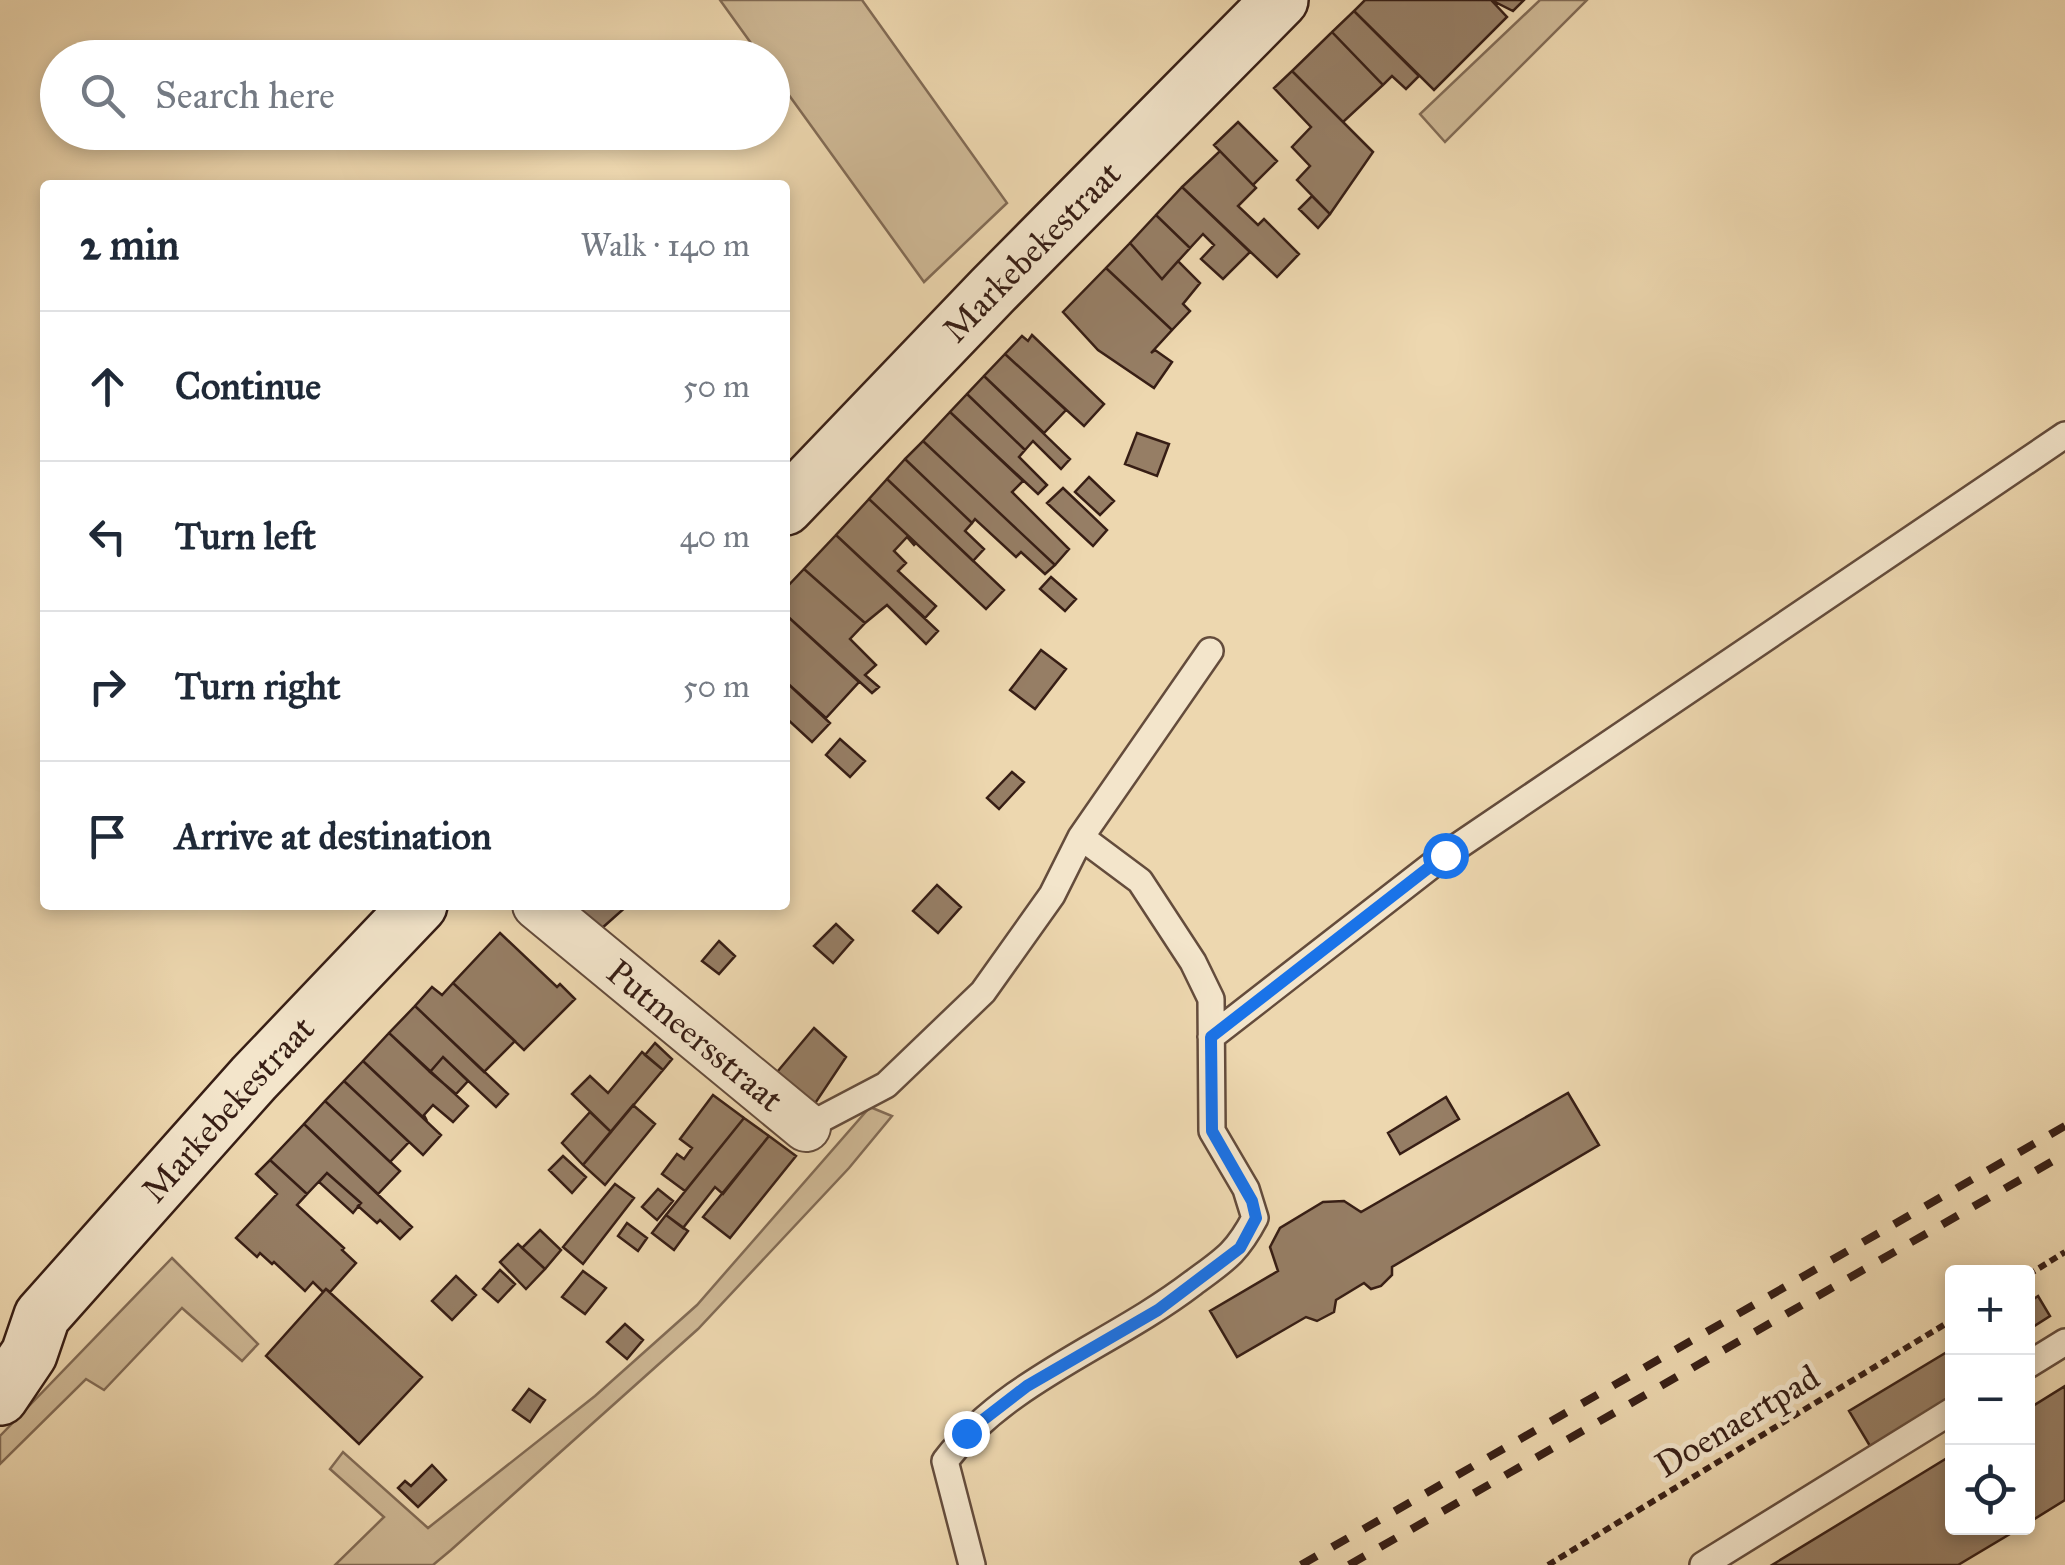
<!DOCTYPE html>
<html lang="en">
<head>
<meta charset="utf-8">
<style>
  body { margin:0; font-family:"IM FELL Great Primer",serif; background:#f2f2f3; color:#1f2937 }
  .controls { position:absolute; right:30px; bottom:30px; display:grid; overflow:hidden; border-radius:10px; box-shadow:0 5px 15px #0003 }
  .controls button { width:90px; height:90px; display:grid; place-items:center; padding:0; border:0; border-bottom:2px solid #e0e1e3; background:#fff; color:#1f2937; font:50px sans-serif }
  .stop { position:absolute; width:30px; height:30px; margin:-22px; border:8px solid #1a73e8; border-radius:50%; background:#fff }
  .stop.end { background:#1a73e8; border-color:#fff; box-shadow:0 2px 10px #0008 }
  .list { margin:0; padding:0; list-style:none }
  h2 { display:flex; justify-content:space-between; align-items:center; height:130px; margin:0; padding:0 40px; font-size:42px }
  h2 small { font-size:32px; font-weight:400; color:#747a83 }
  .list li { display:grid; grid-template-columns:65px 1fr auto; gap:30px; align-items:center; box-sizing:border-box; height:150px; padding:0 40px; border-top:2px solid #e0e1e3 }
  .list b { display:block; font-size:38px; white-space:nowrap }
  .list em { font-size:32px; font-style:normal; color:#747a83 }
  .icon { flex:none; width:55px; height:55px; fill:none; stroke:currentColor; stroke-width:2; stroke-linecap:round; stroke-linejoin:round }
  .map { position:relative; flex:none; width:2065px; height:1565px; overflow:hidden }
  .search { position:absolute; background:#fff; box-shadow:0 5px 15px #0003; left:40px; top:40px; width:750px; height:110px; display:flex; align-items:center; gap:25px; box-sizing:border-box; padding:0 35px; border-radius:55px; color:#747a83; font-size:38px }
  .panel { position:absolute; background:#fff; box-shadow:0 5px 15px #0003; left:40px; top:180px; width:750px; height:730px; border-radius:10px }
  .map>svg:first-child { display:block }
  .green { fill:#ceb895; stroke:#826b55; stroke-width:2.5 }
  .building { fill:#967e65; stroke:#371e15; stroke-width:2.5 }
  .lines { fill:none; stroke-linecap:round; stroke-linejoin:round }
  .lane-casing { stroke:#644c3c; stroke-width:30 }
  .street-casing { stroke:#644c3c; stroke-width:52 }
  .secondary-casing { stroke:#371e15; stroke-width:60 }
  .path { stroke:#371e15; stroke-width:6; stroke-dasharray:8 5; stroke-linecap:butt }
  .lane { stroke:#f3e5cb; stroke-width:25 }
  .street { stroke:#f3e5cb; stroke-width:48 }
  .secondary { stroke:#f3e5cb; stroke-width:55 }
  .rail { stroke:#371e15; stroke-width:8; stroke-dasharray:18 18; stroke-linecap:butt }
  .route { stroke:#1a73e8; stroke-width:12 }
  .labels { text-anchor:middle; stroke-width:10; stroke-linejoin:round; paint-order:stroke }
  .street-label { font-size:35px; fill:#371e15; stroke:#f3e5cb }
</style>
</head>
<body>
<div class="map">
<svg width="2065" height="1565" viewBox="0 0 2065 1565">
  <rect width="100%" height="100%" fill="#edd7af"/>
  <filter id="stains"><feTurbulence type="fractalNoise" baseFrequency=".002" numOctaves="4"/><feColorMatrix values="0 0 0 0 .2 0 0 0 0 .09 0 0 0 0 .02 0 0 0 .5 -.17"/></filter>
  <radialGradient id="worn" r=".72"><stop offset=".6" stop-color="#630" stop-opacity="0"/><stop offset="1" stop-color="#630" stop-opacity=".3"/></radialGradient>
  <!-- green -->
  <path class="green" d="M720,0H862L1007,203L924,282L773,73L772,58L761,57Z
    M1540,0H1587L1445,142L1420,114Z
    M870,1107L892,1116L849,1168L698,1329L451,1550L433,1565H335L384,1517L330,1469L343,1452L428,1528L595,1396L697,1305Z
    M172,1258L258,1344L242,1361L182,1308L104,1390L86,1379L0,1464V1436Z"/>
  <!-- building -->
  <path class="building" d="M1365,0H1491L1507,17L1434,90L1354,11Z
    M1491,0H1524L1513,11Z
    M1354,11L1419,76L1406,89L1392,76L1383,85L1332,32Z
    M1332,32L1383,85L1343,122L1292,71Z
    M1292,71L1373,152L1330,214L1297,180L1310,166L1292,147L1311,127L1274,88Z
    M1238,122L1277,161L1253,185L1214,145Z
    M1220,151L1256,188L1238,206L1258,225L1264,219L1299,254L1277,277L1182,187Z
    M1182,187L1250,252L1223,279L1201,259L1214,245L1203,234L1190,248L1156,215Z
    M1312,196L1330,214L1318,228L1299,209Z
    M1156,215L1190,248L1162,279L1130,243Z
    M1130,243L1162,279L1178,261L1200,283L1183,304L1190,311L1172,330L1106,268Z
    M1106,268L1172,330L1151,353L1155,350L1172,362L1154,388L1098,350L1063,312Z
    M1032,335L1104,404L1084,426L1005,354L1022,336L1028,341Z
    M1005,354L1066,410L1044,433L984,376Z
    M984,376L1070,459L1061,469L1033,441L1025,450L967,394Z
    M967,394L1025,450L1019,457L1047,485L1038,494L950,412Z
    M950,412L1023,481L1012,492L1069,549L1055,565L923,441Z
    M1137,433L1169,444L1157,476L1125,464Z
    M923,441L1055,565L1045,574L1021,552L1016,557L975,519L972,523L905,459Z
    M905,459L972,523L965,531L984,549L973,561L887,479Z
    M1089,477L1114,501L1100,515L1075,492Z
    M887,479L1004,590L986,609L869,499Z
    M1063,488L1107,530L1093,546L1047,503Z
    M869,499L916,543L914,545L907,537L894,551L906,563L898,571L936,606L925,618L836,535Z
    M836,535L938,631L926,644L887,605L865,623L804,569Z
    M804,569L865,623L850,639L876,665L865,675L879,687L872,693L785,614V589Z
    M1051,577L1076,599L1065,611L1040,589Z
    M785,614L859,682L826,718L785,681Z
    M1041,650L1066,669L1035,709L1010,690Z
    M785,681L830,723L812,742L785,717Z
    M840,739L865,761L850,777L826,755Z
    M1012,772L1024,782L999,809L987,798Z
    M937,885L961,907L938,933L913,911Z
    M576,905H628L601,929Z
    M836,924L853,940L833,963L814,946Z
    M500,933L557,987L560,984L575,999L524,1050L453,983Z
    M719,941L735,956L719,974L702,961Z
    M453,983L515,1041L484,1072L415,1006L432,987L442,995Z
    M415,1006L508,1094L496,1107L443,1057L430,1072L389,1033Z
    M814,1028L846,1057L810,1111L772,1078Z
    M389,1033L468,1106L453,1122L433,1105L424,1115L427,1121L363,1061Z
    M655,1043L672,1059L663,1070L645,1055Z
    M642,1052L663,1070L611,1132L572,1094L590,1076L608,1093Z
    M443,1057L468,1081L456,1094L430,1072Z
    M363,1061L441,1135L423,1155L344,1081Z
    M344,1081L409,1142L390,1162L325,1101Z
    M1568,1093L1599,1145L1392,1267V1275L1381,1286L1371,1289L1364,1283L1336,1300L1334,1312L1317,1321L1306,1317L1237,1357L1210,1311L1278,1271L1270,1247L1280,1228L1323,1202L1344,1201L1361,1212Z
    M713,1095L744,1118L685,1191L662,1174L677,1154L684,1159L692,1148L680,1139Z
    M1446,1097L1459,1119L1400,1154L1388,1133Z
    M325,1101L400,1171L378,1194L304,1124Z
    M633,1105L655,1124L605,1185L583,1165Z
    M590,1112L611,1132L583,1165L562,1143Z
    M744,1118L769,1136L723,1194L715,1187L683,1228L666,1215Z
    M304,1124L412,1227L400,1239L380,1220L377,1223L358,1206L361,1203L327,1173L307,1194L270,1160Z
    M769,1136L796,1156L730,1238L703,1217Z
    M563,1156L586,1177L572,1193L549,1170Z
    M270,1160L307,1194L297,1205L344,1248L342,1250L356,1263L330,1292L326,1289L323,1292L313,1282L305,1291L274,1262L272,1264L260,1253L257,1257L236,1238L277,1194L256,1174Z
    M327,1173L361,1203L353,1213L319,1182Z
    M615,1184L634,1198L583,1264L563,1247Z
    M658,1189L673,1201L657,1220L642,1207Z
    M666,1215L688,1231L674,1250L652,1233Z
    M627,1223L647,1238L638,1251L618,1236Z
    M540,1230L561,1250L545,1269L522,1248Z
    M518,1244L545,1269L526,1289L500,1262Z
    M500,1270L515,1284L498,1302L483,1289Z
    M583,1271L606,1288L585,1314L562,1297Z
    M456,1276L476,1295L452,1320L432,1301Z
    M326,1289L422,1377L359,1444L266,1356Z
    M2038,1296L2050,1316L2028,1330V1303Z
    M625,1324L643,1340L627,1359L607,1342Z
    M1952,1349V1400L1870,1446L1849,1411Z
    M2065,1386V1500L2028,1523V1409Z
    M529,1389L545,1400L530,1422L513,1410Z
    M1952,1455V1528H2020L1958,1565H1772Z
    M432,1465L446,1480L418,1507L398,1488L405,1481L411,1486Z"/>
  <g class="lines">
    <!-- lane casing -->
    <g class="lane-casing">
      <path id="lane" d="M1211,1037L1445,855L2065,435
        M806,1127L886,1085L983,992L1052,895L1081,837L1210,651
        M2028,1365L2065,1342
        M972,1565L945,1461C1008,1379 1112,1345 1193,1283C1224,1260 1236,1254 1255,1218L1246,1189L1212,1131L1211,999L1193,962L1140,881L1081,837
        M1703,1565L1952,1411"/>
    </g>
    <!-- street casing -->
    <g class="street-casing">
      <g id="street">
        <path id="s1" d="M537,905L806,1127"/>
      </g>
    </g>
    <!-- secondary casing -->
    <g class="secondary-casing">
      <g id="secondary">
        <path id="s2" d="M785,507L993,290L1280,0"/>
        <path id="s3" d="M0,1397L29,1354L42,1316L254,1078L419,905"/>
      </g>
    </g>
    <!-- path -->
    <path class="path" d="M2028,1275L2065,1252
      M1548,1565L1952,1320"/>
    <!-- lane -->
    <use href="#lane" class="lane"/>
    <!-- street -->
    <use href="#street" class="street"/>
    <!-- secondary -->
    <use href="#secondary" class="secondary"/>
    <!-- rail -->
    <path class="rail" d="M1301,1565L2065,1126
      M1349,1565L2065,1154"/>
  </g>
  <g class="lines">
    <!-- route -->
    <path class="route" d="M966,1433L1027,1386L1158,1310L1240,1248L1256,1218L1252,1201L1212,1131L1211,1037L1445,855"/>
  </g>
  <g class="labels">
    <!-- street labels -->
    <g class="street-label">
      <text dy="12" stroke="none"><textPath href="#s2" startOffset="355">Markebekestraat</textPath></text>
      <text dy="12" stroke="none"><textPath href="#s1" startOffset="205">Putmeersstraat</textPath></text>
      <text dy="12" stroke="none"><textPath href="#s3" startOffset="370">Markebekestraat</textPath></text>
      <text transform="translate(1737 1421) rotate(-31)" y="12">Doenaertpad</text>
    </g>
  </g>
  <rect width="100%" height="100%" filter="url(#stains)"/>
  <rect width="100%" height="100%" fill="url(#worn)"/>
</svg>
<div class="controls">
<button>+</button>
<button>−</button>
<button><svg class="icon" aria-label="locate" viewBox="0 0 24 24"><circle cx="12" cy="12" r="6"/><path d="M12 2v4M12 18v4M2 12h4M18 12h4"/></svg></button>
</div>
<div class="stop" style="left:1445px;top:855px"></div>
<div class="stop end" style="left:966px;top:1433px"></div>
<div class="search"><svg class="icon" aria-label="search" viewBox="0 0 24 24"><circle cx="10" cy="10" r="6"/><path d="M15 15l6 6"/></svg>Search here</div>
<section class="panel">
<h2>2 min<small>Walk · 140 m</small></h2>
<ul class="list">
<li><svg class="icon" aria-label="ahead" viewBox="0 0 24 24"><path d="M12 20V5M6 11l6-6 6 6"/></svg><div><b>Continue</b></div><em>50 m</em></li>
<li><svg class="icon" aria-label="left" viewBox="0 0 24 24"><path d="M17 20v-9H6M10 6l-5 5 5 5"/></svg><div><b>Turn left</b></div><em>40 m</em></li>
<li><svg class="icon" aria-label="right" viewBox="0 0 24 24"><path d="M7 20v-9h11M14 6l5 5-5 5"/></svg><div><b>Turn right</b></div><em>50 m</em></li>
<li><svg class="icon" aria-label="arrive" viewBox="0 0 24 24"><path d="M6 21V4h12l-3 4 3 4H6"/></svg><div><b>Arrive at destination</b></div></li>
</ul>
</section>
</div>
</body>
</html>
